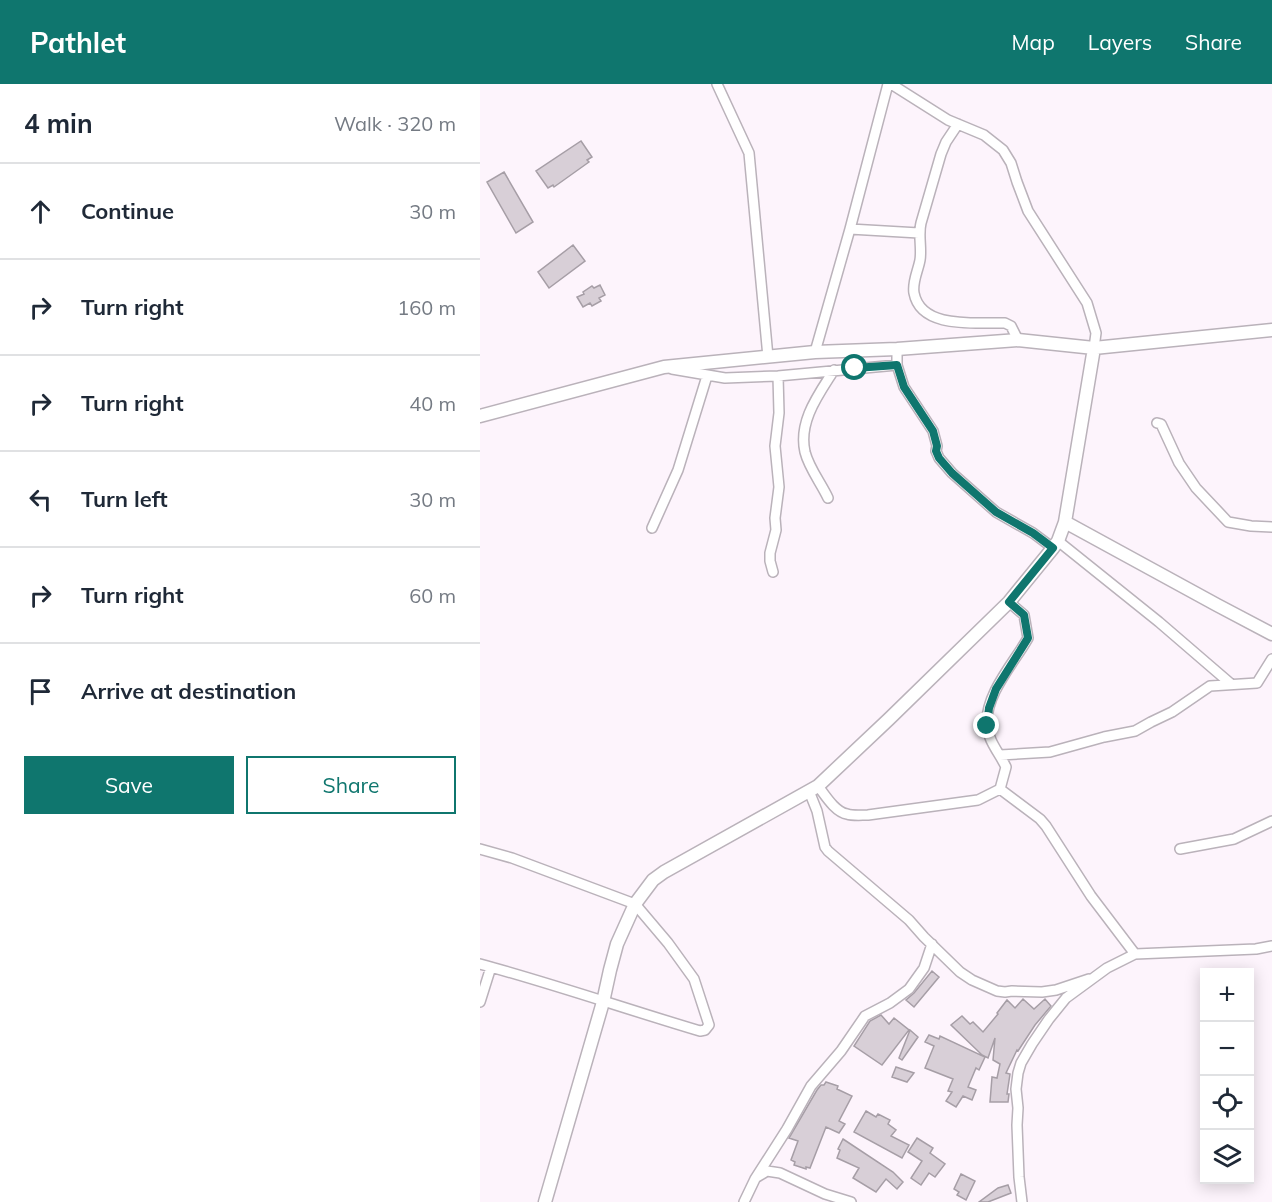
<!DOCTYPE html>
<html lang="en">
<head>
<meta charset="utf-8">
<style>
  body { margin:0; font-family:Mulish,sans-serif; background:#f2f2f3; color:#1f2937 }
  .controls { position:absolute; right:18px; bottom:18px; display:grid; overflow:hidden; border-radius:0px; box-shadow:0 3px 15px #0003 }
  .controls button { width:54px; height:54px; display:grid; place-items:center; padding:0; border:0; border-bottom:2px solid #e0e1e3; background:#fff; color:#1f2937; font:30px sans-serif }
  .stop { position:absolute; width:18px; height:18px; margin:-14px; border:4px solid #0f766e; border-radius:50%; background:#fff }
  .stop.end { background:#0f766e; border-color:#fff; box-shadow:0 2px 6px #0008 }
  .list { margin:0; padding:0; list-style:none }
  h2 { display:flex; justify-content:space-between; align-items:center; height:78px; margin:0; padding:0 24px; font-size:26px }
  h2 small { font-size:20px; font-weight:400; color:#747a83 }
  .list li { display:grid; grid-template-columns:39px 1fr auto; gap:18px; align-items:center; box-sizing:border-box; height:96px; padding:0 24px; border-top:2px solid #e0e1e3 }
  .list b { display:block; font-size:22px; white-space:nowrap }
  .list em { font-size:20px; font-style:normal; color:#747a83 }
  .actions { display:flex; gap:12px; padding:18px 24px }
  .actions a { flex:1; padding:14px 0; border:2px solid #0f766e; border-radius:0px; text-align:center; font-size:21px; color:#0f766e }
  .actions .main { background:#0f766e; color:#fff }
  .icon { flex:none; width:33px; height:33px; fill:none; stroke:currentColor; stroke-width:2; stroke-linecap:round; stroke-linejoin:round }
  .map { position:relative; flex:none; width:792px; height:1118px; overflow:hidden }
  header { display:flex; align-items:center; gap:36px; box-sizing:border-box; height:84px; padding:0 30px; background:#0f766e; color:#fff }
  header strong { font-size:28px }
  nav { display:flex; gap:33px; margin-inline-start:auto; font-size:21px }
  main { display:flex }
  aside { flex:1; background:#fff }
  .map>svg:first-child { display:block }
  .building { fill:#d8cfd7; stroke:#a69ea6; stroke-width:1.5 }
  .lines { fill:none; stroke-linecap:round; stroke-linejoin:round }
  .minor-casing { stroke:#bab2ba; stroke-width:12 }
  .tertiary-casing { stroke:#bab2ba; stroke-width:15 }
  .minor { stroke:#fff; stroke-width:9 }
  .tertiary { stroke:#fff; stroke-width:12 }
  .route { stroke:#0f766e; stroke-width:8 }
</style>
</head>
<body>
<header>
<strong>Pathlet</strong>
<nav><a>Map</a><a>Layers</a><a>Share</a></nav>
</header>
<main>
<aside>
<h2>4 min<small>Walk · 320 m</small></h2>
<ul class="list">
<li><svg class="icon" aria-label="ahead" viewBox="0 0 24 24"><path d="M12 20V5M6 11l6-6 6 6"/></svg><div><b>Continue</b></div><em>30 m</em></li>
<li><svg class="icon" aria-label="right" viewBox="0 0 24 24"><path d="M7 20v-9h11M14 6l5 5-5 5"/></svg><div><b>Turn right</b></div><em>160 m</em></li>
<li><svg class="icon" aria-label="right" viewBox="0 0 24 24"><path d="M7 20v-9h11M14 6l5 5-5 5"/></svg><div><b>Turn right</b></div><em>40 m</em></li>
<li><svg class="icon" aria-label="left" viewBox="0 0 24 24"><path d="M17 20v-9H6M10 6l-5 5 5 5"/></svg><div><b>Turn left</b></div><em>30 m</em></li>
<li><svg class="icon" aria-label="right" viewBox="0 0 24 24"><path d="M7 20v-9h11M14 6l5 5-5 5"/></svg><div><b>Turn right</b></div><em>60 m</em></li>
<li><svg class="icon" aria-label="arrive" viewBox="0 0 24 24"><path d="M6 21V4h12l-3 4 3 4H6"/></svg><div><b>Arrive at destination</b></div></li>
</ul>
<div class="actions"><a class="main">Save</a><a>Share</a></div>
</aside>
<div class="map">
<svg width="792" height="1118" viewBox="0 0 792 1118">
  <rect width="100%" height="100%" fill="#fdf4fc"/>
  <!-- building -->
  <path class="building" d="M101,57L112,73L107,76L109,78L74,103L73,101L68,104L56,87Z
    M24,88L53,138L36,149L7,98Z
    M93,161L105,177L69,204L58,188Z
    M120,201L125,211L119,214L121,217L112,222L110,219L103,223L97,213L104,210L103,208L112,202L114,204Z
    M452,887L459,893L434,923L426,916L434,909Z
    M543,915L554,925L565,915L571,922L555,941L538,967L537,966L526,989L530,990L527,1010H529L528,1018H510L512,993L517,994L520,980L513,976L515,954L508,974L502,971L471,941L482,932L490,940L493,938L503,948L518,930L517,929L527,916L535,924Z
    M401,931L409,940L414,934L429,946L402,981L374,962L390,937Z
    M430,946L438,953L422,976L419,974Z
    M449,951L459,955L460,952L505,973L499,986L496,984L488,1003L496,1006L492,1016L483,1012L476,1023L466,1017L472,1008L468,1007L473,995L445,984L454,962L445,958Z
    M416,983L434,989L427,998L412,993Z
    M346,998L358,1002L357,1005L372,1012L359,1037L365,1040L359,1049L346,1043L330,1084L326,1083V1085L314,1081L315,1078L311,1076L318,1057L309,1054L337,1006L341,1001H344Z
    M386,1027L396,1033L398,1030L410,1036L408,1040L416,1046L411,1052L429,1061L422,1074L374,1048Z
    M437,1054L453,1064L450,1069L465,1080L455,1093L449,1089L441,1101L431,1094L442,1077L428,1068Z
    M363,1055L413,1088L423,1098L417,1105L406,1095L396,1108L373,1094L379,1084L357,1074L360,1066L358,1065Z
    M481,1090L495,1097L486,1116L477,1111L479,1108L474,1105Z
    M528,1101L531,1109L508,1118H499L518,1104Z"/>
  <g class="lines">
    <!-- minor casing -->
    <g class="minor-casing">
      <path id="minor" d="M237,0L269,69L288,273
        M411,0L468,36L504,51L523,66L531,79L537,98L548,127L607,219L616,249L614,264
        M478,40L466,58L461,70L441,139C438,151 442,164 440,176C438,187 432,198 434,209C441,246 497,238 525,239L531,242L538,256
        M370,145L439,149
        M417,265V281L424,303L453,347L457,362L456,367L459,374L472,389L516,428L553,449L573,464
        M335,268L370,145L408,0
        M192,285L245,294L298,292L417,281
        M677,339L681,340L699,379L716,404L748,438L771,442L792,443
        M348,414C341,399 329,384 325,368C318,337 339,310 354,286
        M172,444L198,386L227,292
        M578,457L679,538L751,600
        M293,488L290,477V469L296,446L295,434L299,403L295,362L299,329L298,292
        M520,671L570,668L624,653L655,647L671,638L692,628L730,602L777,599L792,575
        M338,702C345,711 355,728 367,730C373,732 381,731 388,731L498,716L520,705L560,735L566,742L611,812L655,870
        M520,705L526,683C520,670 508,657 507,641C505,610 534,579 548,554L544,531L529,518
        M329,707L337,727L345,763L348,767L429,836L444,853L480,888L492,896L517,907L525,908L532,907L562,908L576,906L609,895
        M0,765L32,774L155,820L188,859L214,895L229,941L225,946L220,947C146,925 74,900 0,880
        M700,765L754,755L792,737
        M0,918L11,883
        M277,1093L287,1087L300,1089L345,1110L371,1118
        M264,1118L275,1095L307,1045L331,1002L361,967L385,932L410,919L429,905L444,884L452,860
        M542,1118L539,1093L537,1041L538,1024L536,1005L538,989L541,979L552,960L569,935L586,914L627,884L655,870L776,865L792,862"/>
    </g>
    <!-- tertiary casing -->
    <g class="tertiary-casing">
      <path id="tertiary" d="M0,332L184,283L335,268L417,265L538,256L614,264L792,246
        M585,438L737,521L792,550
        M65,1118L123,918L130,886L137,860L155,820L173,796L184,788L338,702L409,635L529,518L573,464L578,457L585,438L614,264"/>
    </g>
    <!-- minor -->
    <use href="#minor" class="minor"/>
    <!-- tertiary -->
    <use href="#tertiary" class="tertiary"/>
  </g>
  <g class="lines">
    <!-- route -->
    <path class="route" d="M375,284L417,281L424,303L453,347L457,362L456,367L459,374L472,389L516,428L553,449L573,464L529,518L544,531L548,554L516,605L509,624L507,642"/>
  </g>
</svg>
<div class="controls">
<button>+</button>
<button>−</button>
<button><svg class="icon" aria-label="locate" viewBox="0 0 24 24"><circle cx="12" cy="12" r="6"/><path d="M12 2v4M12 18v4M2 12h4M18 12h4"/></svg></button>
<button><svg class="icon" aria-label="layers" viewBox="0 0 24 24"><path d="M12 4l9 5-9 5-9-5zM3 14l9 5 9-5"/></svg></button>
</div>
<div class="stop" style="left:375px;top:284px"></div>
<div class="stop end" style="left:507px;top:642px"></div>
</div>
</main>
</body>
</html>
